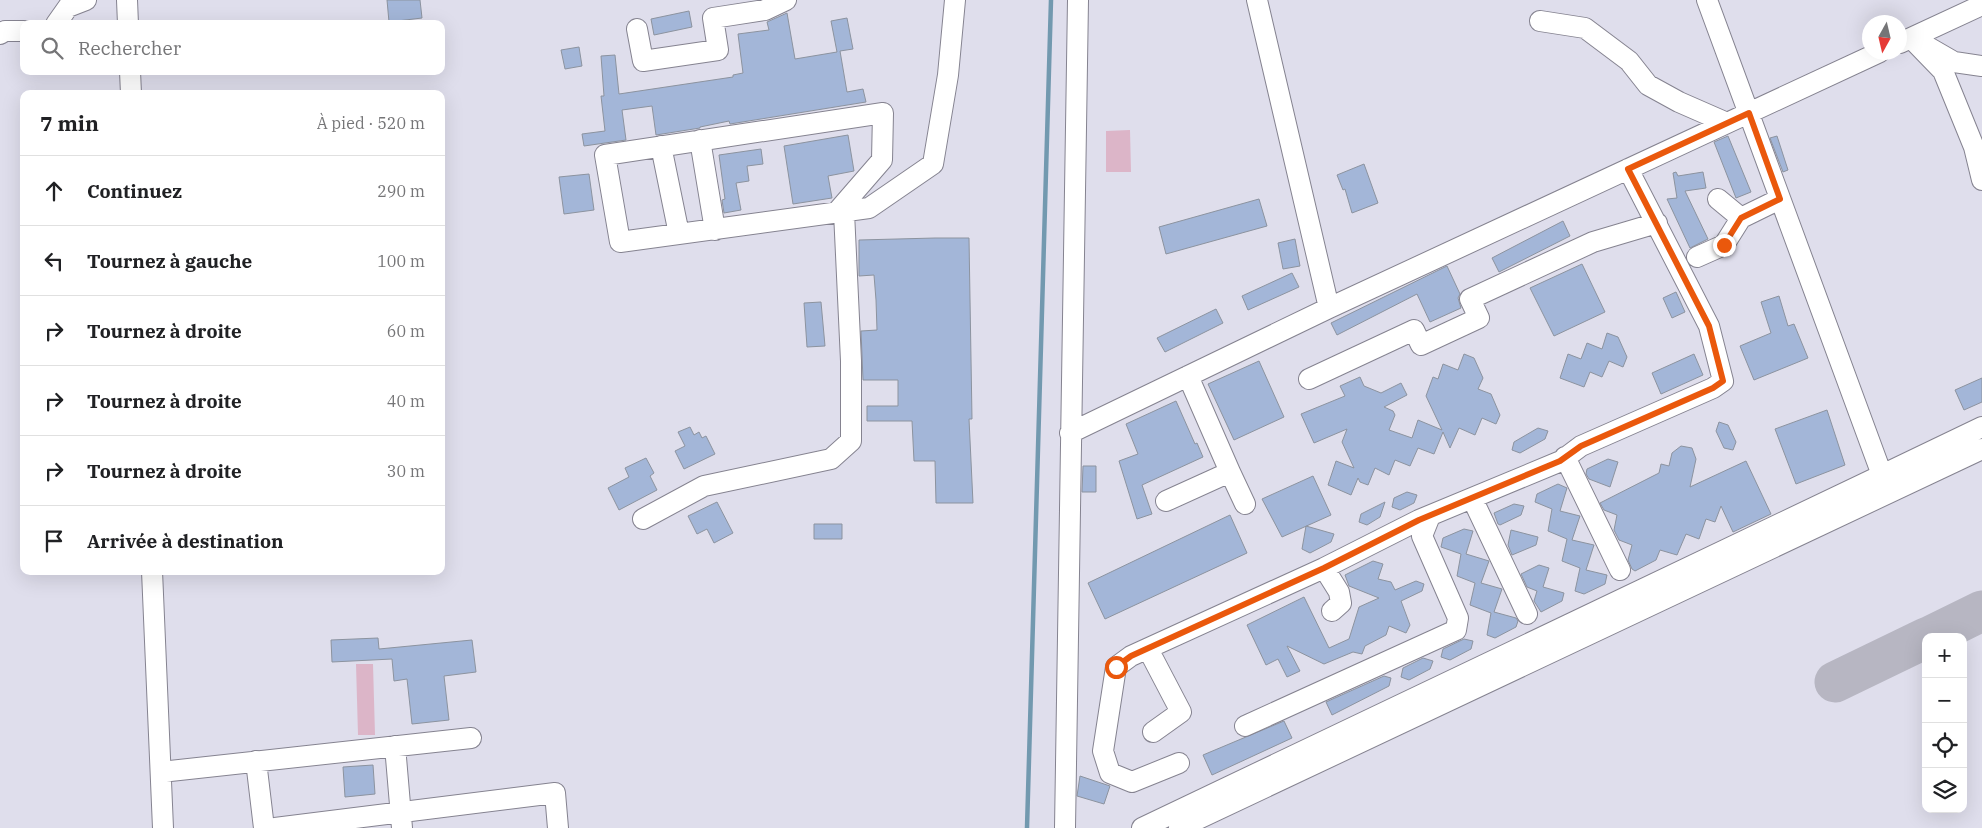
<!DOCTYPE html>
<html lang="fr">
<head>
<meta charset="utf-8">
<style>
  body { margin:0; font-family:"IBM Plex Serif",serif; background:#f2f2f2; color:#202124 }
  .controls { position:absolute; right:15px; bottom:15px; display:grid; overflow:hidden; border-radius:10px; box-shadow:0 5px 20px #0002 }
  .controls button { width:45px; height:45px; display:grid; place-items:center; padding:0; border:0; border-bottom:1px solid #e0e0e0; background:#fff; color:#202124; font:25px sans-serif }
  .compass { position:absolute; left:1862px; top:15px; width:45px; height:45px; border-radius:50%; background:#fff; box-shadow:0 5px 20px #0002; rotate:188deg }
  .stop { position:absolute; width:15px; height:15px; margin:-11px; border:4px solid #ea580c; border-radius:50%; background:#fff }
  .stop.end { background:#ea580c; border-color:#fff; box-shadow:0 1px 5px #0008 }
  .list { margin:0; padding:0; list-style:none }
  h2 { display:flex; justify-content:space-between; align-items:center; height:65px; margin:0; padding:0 20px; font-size:21px }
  h2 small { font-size:16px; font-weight:400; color:#757577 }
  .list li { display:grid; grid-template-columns:32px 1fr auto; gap:15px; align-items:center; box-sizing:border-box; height:70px; padding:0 20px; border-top:1px solid #e0e0e0 }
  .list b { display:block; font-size:19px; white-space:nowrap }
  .list em { font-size:16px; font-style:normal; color:#757577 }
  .icon { flex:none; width:28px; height:28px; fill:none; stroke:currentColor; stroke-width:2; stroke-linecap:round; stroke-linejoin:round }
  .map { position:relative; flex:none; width:1982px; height:828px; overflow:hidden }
  .search { position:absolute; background:#fff; box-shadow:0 5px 20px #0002; left:20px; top:20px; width:425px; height:55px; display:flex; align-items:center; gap:12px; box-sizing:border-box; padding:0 18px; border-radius:10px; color:#757577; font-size:19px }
  .panel { position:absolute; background:#fff; box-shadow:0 5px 20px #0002; left:20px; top:90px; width:425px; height:485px; border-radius:10px }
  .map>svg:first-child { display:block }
  .green { fill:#dcb5c8 }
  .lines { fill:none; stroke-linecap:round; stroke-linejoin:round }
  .stream { stroke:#7299af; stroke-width:4.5 }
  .taxiway { stroke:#b7b6c2; stroke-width:41 }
  .building { fill:#a3b6d8; stroke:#8c939f }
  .minor-casing { stroke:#858390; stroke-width:22 }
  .minor { stroke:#fff; stroke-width:20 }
  .route { stroke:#ea580c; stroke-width:6 }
</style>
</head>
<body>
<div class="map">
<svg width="1982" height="828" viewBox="0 0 1982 828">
  <rect width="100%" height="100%" fill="#dfdeec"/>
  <!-- green -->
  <path class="green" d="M397,90L398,94H314V92Z
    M1130,130L1131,172H1106V131Z
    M356,664H373L375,735H358Z"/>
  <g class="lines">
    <!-- stream -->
    <path class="stream" d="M1027,828L1051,0"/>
    <!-- taxiway -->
    <path class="taxiway" d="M1929,637L1982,611
      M1835,682L1926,638"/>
  </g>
  <!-- building -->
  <path class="building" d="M387,0H420L422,18L389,22Z
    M689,11L692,27L654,35L651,19Z
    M787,13L795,59L837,52L831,21L847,18L853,49L840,51L847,92L863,89L866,102L730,124L729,121L700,127V128L656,135L652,106L622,110L626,140L584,146L582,134L605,131L601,96H604L601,56L615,55L619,94L733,77V75L743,73L738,34L769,30L767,22Z
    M579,47L582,66L565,69L561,50Z
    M848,135L854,171L828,176L832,198L793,204L784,146Z
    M1728,136L1751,192L1736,198L1714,142Z
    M1777,136L1788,170L1783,172L1770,138Z
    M761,149L763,164L747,166L749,181L736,183L741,210L724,213L722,200L725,199L719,155Z
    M1364,164L1378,203L1352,213L1345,189L1343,190L1337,175Z
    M1676,172L1678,176L1703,172L1706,188L1685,191L1708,239L1690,248L1667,199L1677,198L1673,173Z
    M589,174L594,210L564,214L559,177Z
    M1259,199L1267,226L1166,254L1159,227Z
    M1563,221L1570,236L1499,272L1492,258Z
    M935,238H969L972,419H969L973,503H936L935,461H914L912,421H867V406H898V380H863L861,331L877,330L876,300L874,275L859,276V240Z
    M1295,239L1300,266L1283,269L1278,243Z
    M1582,264L1605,312L1554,336L1530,288Z
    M1447,266L1460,294L1458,298L1461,308L1430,322L1417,294L1337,335L1331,323Z
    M1292,273L1299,287L1248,310L1242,296Z
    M1676,292L1685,312L1672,318L1663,298Z
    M1779,296L1788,326L1794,324L1808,358L1754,380L1740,346L1771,333L1761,302Z
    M821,302L825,346L807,347L804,303Z
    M1216,309L1223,323L1165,352L1157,338Z
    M1607,333L1618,337L1627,357L1623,367L1609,361L1602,377L1590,372L1584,387L1560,378L1568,354L1581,359L1587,343L1602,349Z
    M1464,354L1474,358L1483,378L1478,389L1491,394L1500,415L1496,424L1482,418L1475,435L1459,428L1450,448L1443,432L1434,454L1418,448L1410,466L1395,460L1389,475L1375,468L1368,485L1360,482L1358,478L1351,495L1328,485L1336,461L1354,468L1342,442L1347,429L1314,443L1301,414L1345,396L1340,386L1360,377L1364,386L1381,393L1401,383L1407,395L1384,407L1393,411L1395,415L1389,430L1412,438L1418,420L1442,430L1426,396L1433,377L1438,379L1443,364L1458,370Z
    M1694,354L1703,375L1661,394L1652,373Z
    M1259,361L1284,417L1234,440L1208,384Z
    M1982,378V402L1964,410L1955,390Z
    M1176,401L1195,444L1197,443L1203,457L1142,485L1152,514L1137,519L1119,461L1138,454L1126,424Z
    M1827,410L1845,465L1796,484L1775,429Z
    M1719,422L1728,425L1736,442L1733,450L1724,448L1716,431Z
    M690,427L694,435L699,432L702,438L706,436L715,454L684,469L675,451L685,446L678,432Z
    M1538,428L1548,431L1545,439L1520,453L1512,450L1514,442Z
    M1681,446L1692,448L1696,459L1690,487L1746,461L1771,514L1733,532L1721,506L1715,522L1706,519L1699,539L1686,534L1677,555L1660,550L1656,560L1635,571L1632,569L1628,560L1632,545L1619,540L1614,530L1617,515L1604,510L1600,503L1659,473L1661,464L1669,466L1672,453Z
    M646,458L654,473L650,476L657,490L619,510L608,488L629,477L625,468Z
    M1608,459L1618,462L1610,487L1589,479L1586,474L1587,469Z
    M1083,466H1096V492H1082Z
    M1313,476L1331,515L1282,537L1262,499Z
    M1558,484L1567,488L1560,511L1580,516L1572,540L1594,545L1586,570L1607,575L1605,584L1584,594L1575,591L1580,568L1562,561L1567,539L1548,531L1552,509L1535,502L1537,494Z
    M1407,492L1417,495L1414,503L1400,510L1392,507L1394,498Z
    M717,502L733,533L714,543L707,529L697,534L688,516Z
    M1385,502L1380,517L1367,525L1359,522L1361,514Z
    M1514,504L1524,506L1521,515L1500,525L1498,524L1494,513Z
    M1230,515L1247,553L1105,619L1088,583Z
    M814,524H842V539H814Z
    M1306,526L1334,534L1331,542L1310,553L1302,549Z
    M1464,529L1473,531L1466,554L1489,561L1481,583L1502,589L1494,612L1516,618L1518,621L1516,627L1495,638L1487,635L1491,613L1470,605L1475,583L1457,576L1461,554L1441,547L1443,538Z
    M1511,530L1538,537L1536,545L1512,555L1508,545Z
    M1373,561L1383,564L1378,579L1391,582L1395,590L1416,581L1424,584L1422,591L1401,601L1410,625L1406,633L1389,626L1386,635L1365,646L1362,654L1353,652L1324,664L1287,646L1300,671L1287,677L1278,659L1266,665L1247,625L1304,597L1329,648L1349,639L1359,607L1379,598L1349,586L1345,575Z
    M1539,565L1549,568L1543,587L1564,593L1562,601L1541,612L1534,601L1537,591L1527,587L1521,574Z
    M378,638L379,649L472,640L476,672L444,676L449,720L412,724L407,679L394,681L392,659L332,662L331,640Z
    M1464,639L1473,641L1471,649L1450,660L1441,657L1443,649Z
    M1423,658L1433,661L1430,669L1409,680L1401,677L1403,668Z
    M1384,676L1391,678L1389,686L1332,715L1326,702Z
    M1284,721L1292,738L1212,775L1203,755Z
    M373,765L375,794L345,797L343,767Z
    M1080,776L1110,786L1104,804L1077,796Z"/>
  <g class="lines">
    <!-- minor casing -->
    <g class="minor-casing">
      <path id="minor" d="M127,0L128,24
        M1257,0L1329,308
        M1540,21L1585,28L1629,61L1648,85L1679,102L1727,123
        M56,24L68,7L86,0
        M637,29L643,61L718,50L713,18L765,10L786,0
        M0,34L5,31H24
        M1911,38L1943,71L1974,147L1982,180
        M1900,43L1982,5
        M1928,47L1954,62L1982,66
        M130,71L131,94
        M700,140L715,230
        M661,146L679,234
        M1718,199L1741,218L1780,199
        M836,213L882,160L883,113L605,155L620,242L869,208L933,164L948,75L955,0
        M1697,257L1724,245L1741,218
        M1309,379L1414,330L1421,345L1479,318L1470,299L1593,242L1657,223
        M1070,433L1329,308L1880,52
        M1565,457L1620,570
        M1230,472L1245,504
        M1882,475L1982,427
        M1472,498L1527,614
        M1166,501L1230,472L1188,376
        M643,519L704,486L831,459L851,441V361L844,212
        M1324,568L1339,592L1341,603L1332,611
        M152,571L163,828
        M1148,649L1181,712L1153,732
        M1245,726L1456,630L1458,618L1422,536L1430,516
        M395,746L402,828
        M256,761L264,828
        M1179,763L1132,782L1110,773L1103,751L1116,667L1131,656L1324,568L1419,520L1561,461L1581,446L1713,388L1723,381L1709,326L1628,169
        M161,772L471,738
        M275,828L555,793L558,828
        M1065,828L1078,0
        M1142,828L1882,475L1707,0
        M1179,828L1982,449"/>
    </g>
    <!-- minor -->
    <use href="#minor" class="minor"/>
  </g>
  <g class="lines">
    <!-- route -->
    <path class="route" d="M1116,667L1131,656L1324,568L1419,520L1560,461L1581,446L1713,388L1723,381L1709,326L1628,169L1749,113L1780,199L1741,218L1724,245"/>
  </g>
</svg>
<div class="controls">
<button>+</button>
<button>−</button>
<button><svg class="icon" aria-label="locate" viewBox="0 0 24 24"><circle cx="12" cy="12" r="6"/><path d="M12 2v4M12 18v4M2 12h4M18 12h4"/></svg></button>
<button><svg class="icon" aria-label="layers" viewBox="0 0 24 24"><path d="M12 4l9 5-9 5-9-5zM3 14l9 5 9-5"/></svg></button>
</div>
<svg class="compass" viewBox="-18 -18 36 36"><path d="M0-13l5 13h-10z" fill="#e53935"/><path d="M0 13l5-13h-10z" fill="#757577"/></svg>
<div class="stop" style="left:1116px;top:667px"></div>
<div class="stop end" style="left:1724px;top:245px"></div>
<div class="search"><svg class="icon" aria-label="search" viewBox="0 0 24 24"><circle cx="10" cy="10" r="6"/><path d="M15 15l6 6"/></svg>Rechercher</div>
<section class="panel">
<h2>7 min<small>À pied · 520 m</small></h2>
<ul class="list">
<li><svg class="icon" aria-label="ahead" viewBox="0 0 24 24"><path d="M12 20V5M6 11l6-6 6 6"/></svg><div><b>Continuez</b></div><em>290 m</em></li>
<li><svg class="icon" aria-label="left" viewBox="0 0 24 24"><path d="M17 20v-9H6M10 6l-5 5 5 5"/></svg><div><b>Tournez à gauche</b></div><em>100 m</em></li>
<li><svg class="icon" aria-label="right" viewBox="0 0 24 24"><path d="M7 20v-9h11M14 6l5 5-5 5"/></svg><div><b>Tournez à droite</b></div><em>60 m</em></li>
<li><svg class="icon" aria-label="right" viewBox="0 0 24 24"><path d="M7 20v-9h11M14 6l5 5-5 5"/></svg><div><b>Tournez à droite</b></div><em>40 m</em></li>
<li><svg class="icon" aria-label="right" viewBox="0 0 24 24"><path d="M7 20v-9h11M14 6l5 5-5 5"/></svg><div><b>Tournez à droite</b></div><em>30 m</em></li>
<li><svg class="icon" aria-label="arrive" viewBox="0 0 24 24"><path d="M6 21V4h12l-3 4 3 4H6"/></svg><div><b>Arrivée à destination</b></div></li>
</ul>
</section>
</div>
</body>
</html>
